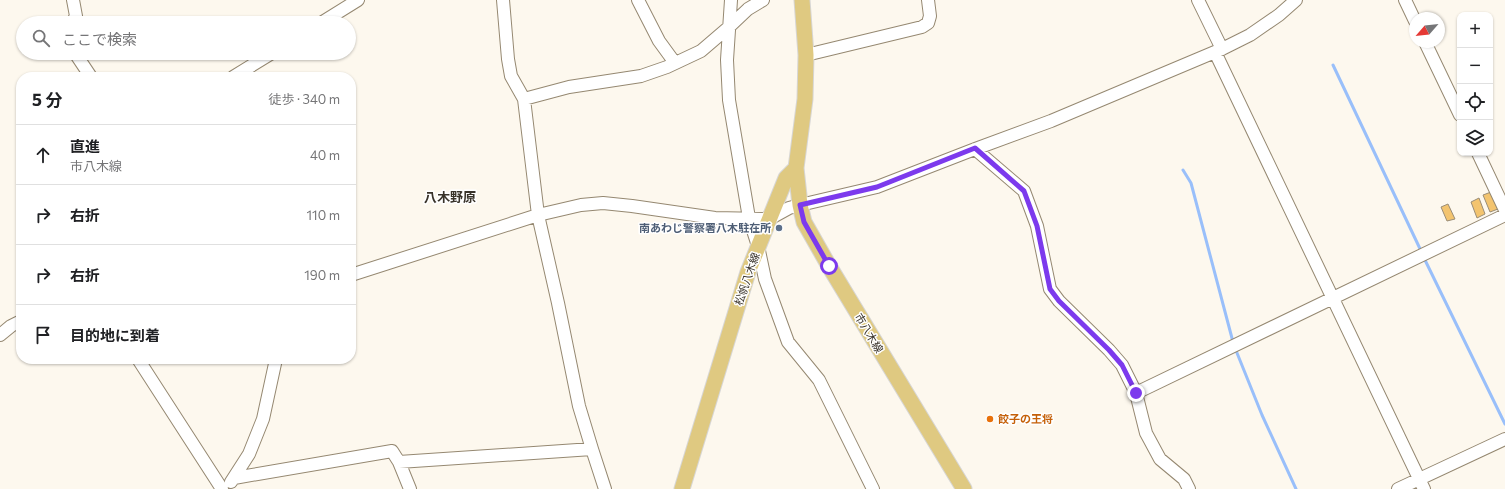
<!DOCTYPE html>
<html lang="ja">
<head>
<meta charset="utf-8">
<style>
  body { margin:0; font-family:Commissioner,"Noto Sans JP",sans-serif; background:#f6f6f6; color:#202124 }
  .controls { position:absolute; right:12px; top:12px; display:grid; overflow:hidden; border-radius:8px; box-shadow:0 1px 3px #0004 }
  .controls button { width:36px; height:36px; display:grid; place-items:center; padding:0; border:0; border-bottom:1px solid #e0e0e0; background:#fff; color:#202124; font:20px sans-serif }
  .compass { position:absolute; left:1409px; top:12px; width:36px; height:36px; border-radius:50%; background:#fff; box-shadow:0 1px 3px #0004; rotate:242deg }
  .stop { position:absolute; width:12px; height:12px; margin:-9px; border:3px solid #7c3aed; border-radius:50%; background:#fff }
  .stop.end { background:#7c3aed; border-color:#fff; box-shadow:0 1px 4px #0008 }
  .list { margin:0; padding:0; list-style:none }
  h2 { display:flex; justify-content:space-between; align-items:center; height:52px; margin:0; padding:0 16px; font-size:17px }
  h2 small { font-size:13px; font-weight:400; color:#757577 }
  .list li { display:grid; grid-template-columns:26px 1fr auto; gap:12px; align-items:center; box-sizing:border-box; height:60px; padding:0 16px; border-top:1px solid #e0e0e0 }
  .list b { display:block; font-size:15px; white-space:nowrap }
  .list p { margin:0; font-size:13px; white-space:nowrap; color:#757577 }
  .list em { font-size:13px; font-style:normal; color:#757577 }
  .icon { flex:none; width:22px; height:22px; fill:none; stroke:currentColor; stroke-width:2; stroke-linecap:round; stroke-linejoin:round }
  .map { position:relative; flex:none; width:1505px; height:489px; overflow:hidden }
  .search { position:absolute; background:#fff; box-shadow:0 1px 3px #0004; left:16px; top:16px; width:340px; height:44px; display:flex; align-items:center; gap:10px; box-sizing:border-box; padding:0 14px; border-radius:22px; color:#757577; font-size:15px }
  .panel { position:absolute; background:#fff; box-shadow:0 1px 3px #0004; left:16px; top:72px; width:340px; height:292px; border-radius:16px }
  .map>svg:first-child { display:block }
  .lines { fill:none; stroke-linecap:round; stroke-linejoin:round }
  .stream { stroke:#99bffa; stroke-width:3 }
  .building { fill:#f3c46f; stroke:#9a8d77 }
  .minor-casing { stroke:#958871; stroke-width:14 }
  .major-casing { stroke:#d7d6d4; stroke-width:17 }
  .minor { stroke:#fff; stroke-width:12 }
  .major { stroke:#dfc981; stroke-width:15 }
  .route { stroke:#7c3aed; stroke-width:5 }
  .service-dot { fill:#5c6f8a; stroke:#fff; stroke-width:1.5 }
  .food-dot { fill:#e8710a; stroke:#fff; stroke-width:1.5 }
  .labels { text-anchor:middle; stroke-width:3; stroke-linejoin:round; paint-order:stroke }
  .service-label { font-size:11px; font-weight:bold; fill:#4e5e75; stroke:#fff; text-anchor:end }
  .street-label { font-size:11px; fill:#39332a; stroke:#fff }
  .food-label { font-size:11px; font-weight:bold; fill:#c56008; stroke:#fff; text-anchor:start }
  .quarter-label { font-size:13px; font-weight:bold; fill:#39332a; stroke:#fff }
</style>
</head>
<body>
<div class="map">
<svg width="1505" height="489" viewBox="0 0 1505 489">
  <rect width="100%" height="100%" fill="#fdf8ee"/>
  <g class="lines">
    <!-- stream -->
    <path class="stream" d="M1333,65L1422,253
      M1183,170L1191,183L1233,342
      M1424,258L1505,424
      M1235,348L1262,415L1296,489"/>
  </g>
  <!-- building -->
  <path class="building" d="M1491,192L1498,209L1490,212L1483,195Z
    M1479,198L1485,214L1477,218L1471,202Z
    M1448,204L1455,219L1447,221L1441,207Z"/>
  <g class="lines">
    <!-- minor casing -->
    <g class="minor-casing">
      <path id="minor" d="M503,0L508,59L511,76L524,99L538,215L558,303L579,406L592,449L605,489
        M638,0L659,41L675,63
        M731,0L727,60L729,100L749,218L758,246L765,279L788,342L819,380L873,489
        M1198,0L1222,49
        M1405,0L1415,21
        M72,23L76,16L73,0
        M321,23L358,0
        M1425,42L1460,115
        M1215,52L1424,489
        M75,53L91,77
        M806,55L922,27L928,23L930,16L928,0
        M233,77L272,53
        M524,99L569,87L641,76L667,67L701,51L729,27L748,9L763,0
        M975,149L1024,191L1037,226L1050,289L1059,301L1109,350L1122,365L1136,393L1146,433L1160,459L1184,479L1189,489
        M1478,153L1505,210
        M351,275L538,215L581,205L603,203L632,206L715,218L769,219L789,208L800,205L877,187L975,149L1051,121L1222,49L1250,35L1279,15L1296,0
        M0,335L11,326L21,321
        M138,359L222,489
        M1136,393L1505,215
        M399,462L410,489
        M234,478L392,451L399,462L592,449
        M231,482L249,454L263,419L276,359
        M1398,489L1505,439"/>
    </g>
    <!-- major casing -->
    <g class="major-casing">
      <path id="major" d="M802,0L806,55L805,99L796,168L800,205L804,222L829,266L964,489
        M682,489L748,272L786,178L796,168"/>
    </g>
    <!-- minor -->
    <use href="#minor" class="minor"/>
    <!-- major -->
    <use href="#major" class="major"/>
  </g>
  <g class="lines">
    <!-- route -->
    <path class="route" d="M829,266L804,222L800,205L877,187L975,148L1024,191L1037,226L1050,289L1059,301L1109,350L1122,365L1136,393"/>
  </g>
  <!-- markers -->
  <circle class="service-dot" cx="779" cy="228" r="4"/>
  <circle class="food-dot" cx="990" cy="419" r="4"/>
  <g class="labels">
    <!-- service labels -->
    <g class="service-label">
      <text x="771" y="232">南あわじ警察署八木駐在所</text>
    </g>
    <!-- street labels -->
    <g class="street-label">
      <text transform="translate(747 279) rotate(-71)" y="4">松帆八木線</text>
      <text transform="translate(869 333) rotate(59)" y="4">市八木線</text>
    </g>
    <!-- food labels -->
    <g class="food-label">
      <text x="998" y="423">餃子の王将</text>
    </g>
    <!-- quarter labels -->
    <g class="quarter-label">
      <text x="450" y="202">八木野原</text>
    </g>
  </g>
</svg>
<div class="controls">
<button>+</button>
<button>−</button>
<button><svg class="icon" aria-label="locate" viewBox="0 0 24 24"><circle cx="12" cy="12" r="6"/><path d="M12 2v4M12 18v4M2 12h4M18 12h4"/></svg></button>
<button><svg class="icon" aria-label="layers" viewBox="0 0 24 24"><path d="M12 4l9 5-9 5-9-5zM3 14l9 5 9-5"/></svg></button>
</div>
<svg class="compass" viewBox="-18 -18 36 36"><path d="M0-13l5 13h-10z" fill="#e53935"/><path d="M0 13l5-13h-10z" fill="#757577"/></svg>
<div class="stop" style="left:829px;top:266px"></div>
<div class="stop end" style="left:1136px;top:393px"></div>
<div class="search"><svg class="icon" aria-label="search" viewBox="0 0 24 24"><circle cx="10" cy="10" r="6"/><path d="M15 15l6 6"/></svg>ここで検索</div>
<section class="panel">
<h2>5 分<small>徒歩 · 340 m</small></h2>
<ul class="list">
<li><svg class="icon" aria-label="ahead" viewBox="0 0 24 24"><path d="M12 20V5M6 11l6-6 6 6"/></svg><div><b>直進</b><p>市八木線</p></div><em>40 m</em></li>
<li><svg class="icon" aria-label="right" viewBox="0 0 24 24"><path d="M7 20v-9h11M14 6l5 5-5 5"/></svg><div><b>右折</b></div><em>110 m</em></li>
<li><svg class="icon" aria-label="right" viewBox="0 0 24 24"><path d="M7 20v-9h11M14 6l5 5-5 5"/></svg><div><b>右折</b></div><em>190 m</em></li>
<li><svg class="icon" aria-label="arrive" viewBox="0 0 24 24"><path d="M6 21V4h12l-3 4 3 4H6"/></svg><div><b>目的地に到着</b></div></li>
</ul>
</section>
</div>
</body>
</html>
